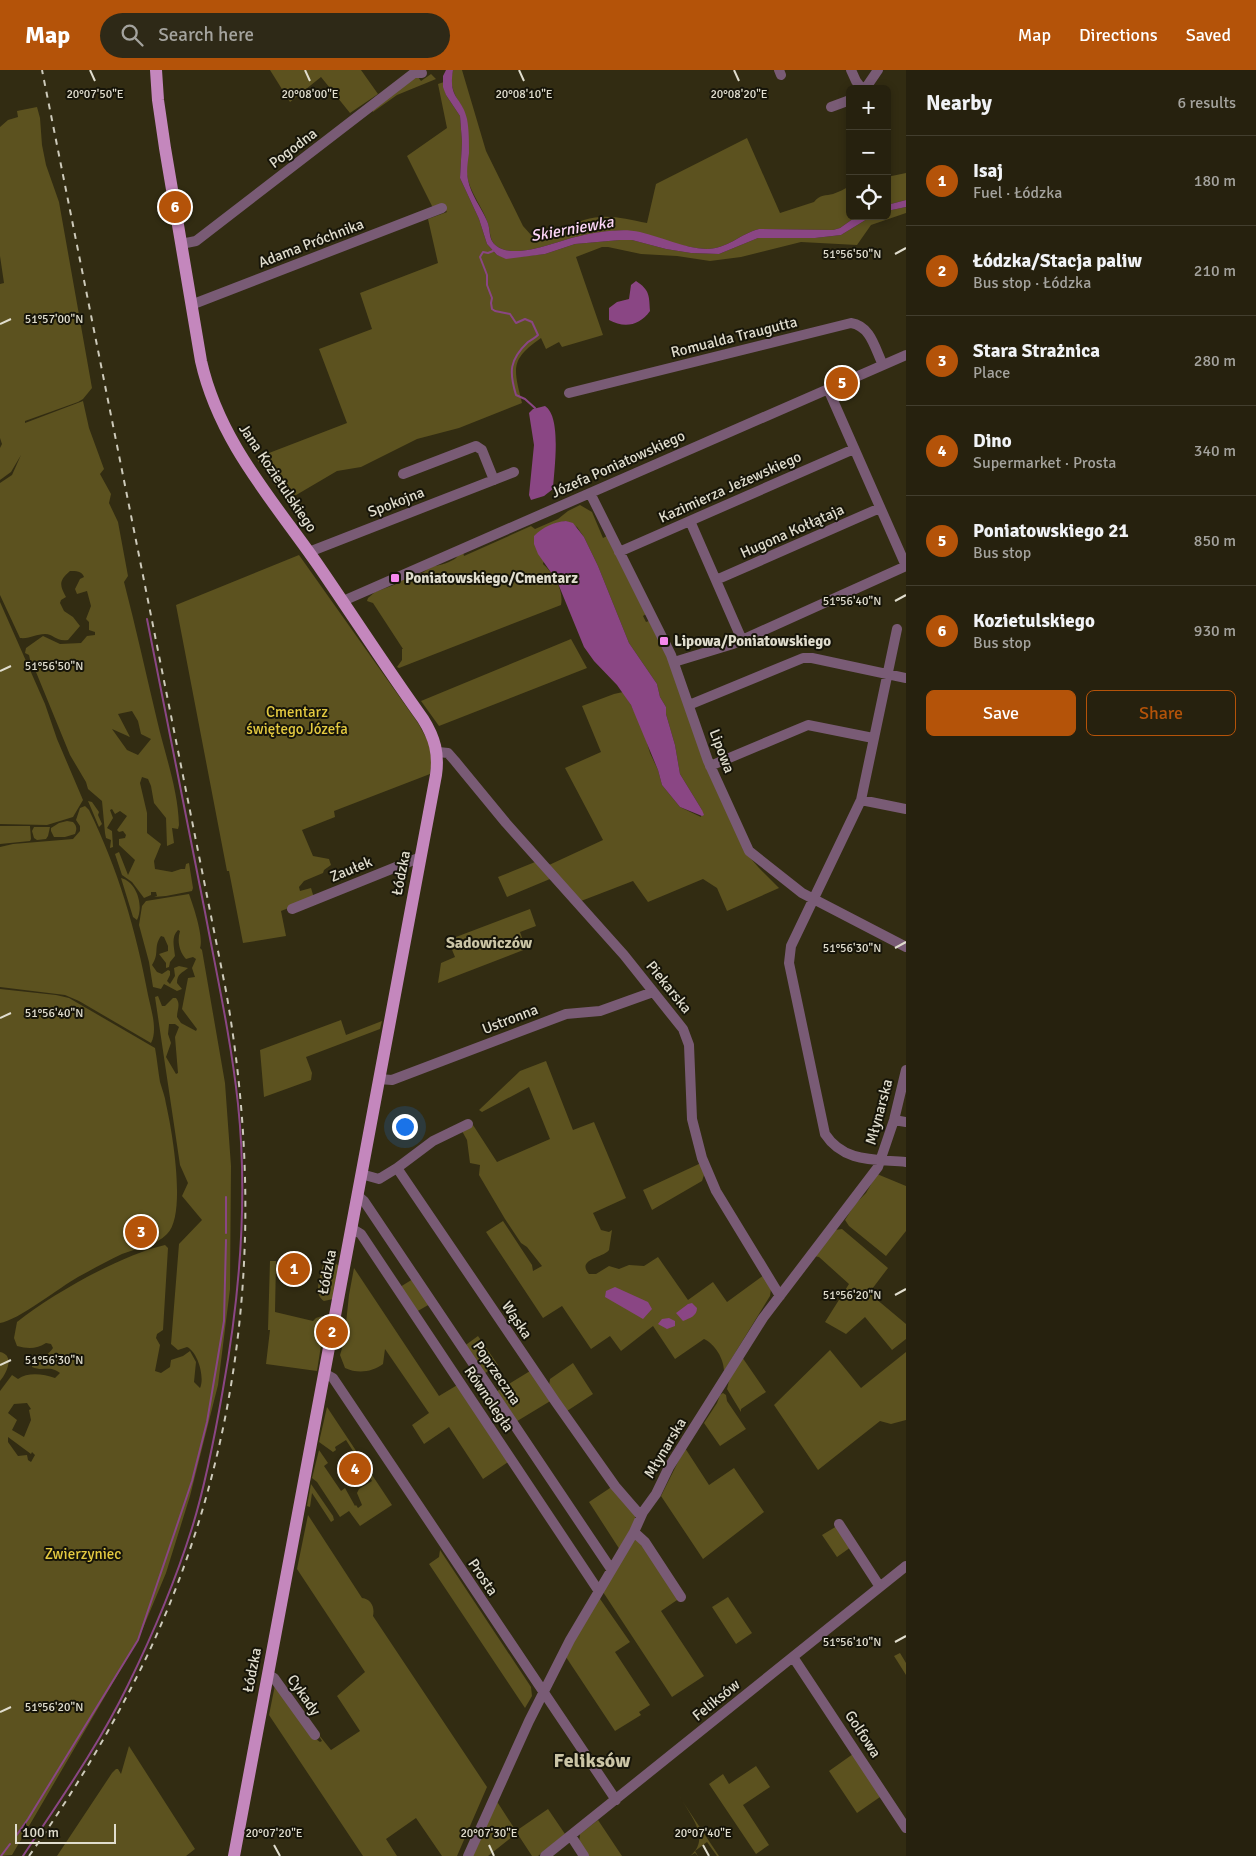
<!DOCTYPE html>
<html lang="en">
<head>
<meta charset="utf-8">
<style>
  body { margin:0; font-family:Signika,sans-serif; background:#2e2917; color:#f1f3f6 }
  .controls { position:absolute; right:15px; top:15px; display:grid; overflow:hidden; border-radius:8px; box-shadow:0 2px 8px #0003 }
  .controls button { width:45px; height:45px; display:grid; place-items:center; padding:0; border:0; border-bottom:1px solid #423e2e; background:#26210e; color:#f1f3f6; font:25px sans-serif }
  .scale { position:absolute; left:15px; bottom:12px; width:101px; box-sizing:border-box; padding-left:5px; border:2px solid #e0ddce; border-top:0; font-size:14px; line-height:18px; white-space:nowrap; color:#e0ddce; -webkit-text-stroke:4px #171509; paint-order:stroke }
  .you { position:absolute; left:404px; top:1056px; width:18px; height:18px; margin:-12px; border:4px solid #fff; border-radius:50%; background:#1a73e8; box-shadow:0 0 0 8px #1a73e833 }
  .badge { display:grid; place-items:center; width:32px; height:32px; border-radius:50%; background:#b45309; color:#fff; font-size:16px; font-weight:700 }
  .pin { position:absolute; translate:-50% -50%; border:2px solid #fff; box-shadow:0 1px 5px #0006 }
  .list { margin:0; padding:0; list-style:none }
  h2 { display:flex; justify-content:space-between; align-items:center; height:65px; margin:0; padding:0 20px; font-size:21px }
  h2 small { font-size:16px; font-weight:400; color:#a4a39e }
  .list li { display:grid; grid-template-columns:32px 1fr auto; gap:15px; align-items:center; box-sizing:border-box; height:90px; padding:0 20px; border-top:1px solid #423e2e }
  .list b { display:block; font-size:19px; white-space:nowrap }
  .list p { margin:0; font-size:16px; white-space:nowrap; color:#a4a39e }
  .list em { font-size:16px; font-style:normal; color:#a4a39e }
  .actions { display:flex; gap:10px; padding:15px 20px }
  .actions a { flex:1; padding:11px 0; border:1px solid #b45309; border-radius:8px; text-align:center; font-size:18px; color:#b45309 }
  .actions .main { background:#b45309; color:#fff }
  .icon { flex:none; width:28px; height:28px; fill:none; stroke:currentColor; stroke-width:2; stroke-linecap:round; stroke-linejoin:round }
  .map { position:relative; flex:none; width:906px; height:1786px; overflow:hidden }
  header { display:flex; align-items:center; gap:30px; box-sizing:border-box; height:70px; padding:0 25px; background:#b45309; color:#fff }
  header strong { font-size:24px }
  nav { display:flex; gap:28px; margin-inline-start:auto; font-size:18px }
  .search { width:350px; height:45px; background:#2e2917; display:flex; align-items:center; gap:12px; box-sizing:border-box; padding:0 18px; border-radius:28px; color:#a4a39e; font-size:19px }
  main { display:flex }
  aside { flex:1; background:#26210e }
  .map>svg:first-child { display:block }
  .green { fill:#5c521f; fill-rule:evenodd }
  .water { fill:#8a4684 }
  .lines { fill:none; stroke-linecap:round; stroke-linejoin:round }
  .stream { stroke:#8a4684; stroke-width:2 }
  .minor { stroke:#795b75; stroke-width:10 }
  .major { stroke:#c487bd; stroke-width:12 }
  .rail { stroke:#cdcaba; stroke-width:2; stroke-dasharray:6 6; stroke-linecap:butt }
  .ticks { fill:none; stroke:#e0ddce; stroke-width:2 }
  .poi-dot { fill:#f688ed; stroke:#171509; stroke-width:2 }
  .labels { text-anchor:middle; stroke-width:4; stroke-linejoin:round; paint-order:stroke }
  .street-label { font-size:15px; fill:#e0ddce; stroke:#171509 }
  .poi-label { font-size:15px; font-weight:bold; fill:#e0ddce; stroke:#171509; text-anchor:start }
  .park-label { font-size:15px; fill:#e4ca41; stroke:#171509 }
  .water-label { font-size:16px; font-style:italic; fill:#fdd6f8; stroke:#171509 }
  .neighbourhood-label { font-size:16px; font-weight:bold; fill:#cbc5a6; stroke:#171509 }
  .district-label { font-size:20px; font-weight:bold; fill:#cbc5a6; stroke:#171509 }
  .ticks-label { font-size:12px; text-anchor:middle; fill:#e0ddce; stroke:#171509; stroke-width:4; stroke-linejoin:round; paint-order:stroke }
</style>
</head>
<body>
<header>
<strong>Map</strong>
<div class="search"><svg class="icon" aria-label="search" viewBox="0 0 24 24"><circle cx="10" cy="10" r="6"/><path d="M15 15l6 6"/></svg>Search here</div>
<nav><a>Map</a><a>Directions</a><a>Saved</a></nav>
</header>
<main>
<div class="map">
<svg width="906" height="1786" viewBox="0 0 906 1786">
  <rect width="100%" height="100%" fill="#322c12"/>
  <!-- green -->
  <path class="green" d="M270,0H361L378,24L350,43L321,7L290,32Z
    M453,0H462L486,81L523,156L532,166C558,169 562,157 584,150C607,143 624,149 647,153L656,114L747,68L780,143L814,132C820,124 826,126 833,124C839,122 844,119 850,116V146H857L840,158L833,160L759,159C740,164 727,179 707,179C679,178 652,165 625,161C612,160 593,163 580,166C559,170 524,187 502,179C487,173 492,162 487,151C482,137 472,125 468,110C463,90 469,62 464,42C463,38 461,35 459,32C452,20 450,13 453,0Z
    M431,4L436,9L397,25L373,42L372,40L414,7H418L421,11Z
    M444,12L446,25L460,46L462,72L460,108L479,149L487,174L497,185L506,188L545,184L575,174L620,170H632L666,179L691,183L719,184L758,168H815L841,165L872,146H887V141L906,137V143L871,155L857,175L801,172L741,187L710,191L677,186L641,184L608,177H602L576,187L603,265L562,277L559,272L546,279L541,268C509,290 514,299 522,333L459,358L417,369L361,397L337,401L286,431L256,388L347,353L319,279L372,259L360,223L438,193L428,149L447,142L442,135L433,138L407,86L447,58L438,14Z
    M37,37L40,48L42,75L46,95L59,132L92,318L83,329L78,332L25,351V353L83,331L89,358L104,399L100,404L111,424L109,433L118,452L128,506L124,512C136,558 146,604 157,650C165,685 178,719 179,755L178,759L172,758L174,773L167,776L166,748L154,733L151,716L148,709L142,707L140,713L147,743V763L161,774L154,791L155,799L172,802L181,799H185L186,794L189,793L193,818L192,821L166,826L154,827L157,826L156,822H151V825L144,828L132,812L122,805L115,784L119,782L128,805L135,790L119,775V769L125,768L126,765L123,761L119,762L117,760L127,746L120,741L115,744L112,739L110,740L113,748L107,758L112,761L113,777L110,778L111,770L106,768L105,763L102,731L88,719L86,712L70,685L36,602L31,594L29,585L25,583L26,578L43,566L60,574L81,573L87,566L95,565V562L89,560V552L86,549L91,536L87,521L77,524L75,519L80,509L84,507C82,501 76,501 70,501C58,511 60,516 66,527L61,530L60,533L64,541L73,547L80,556L68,570C56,572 54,564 45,564C36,564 30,569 20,568L0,525V413L12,405L21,385L11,402L0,410V378L2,374L0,368V214L4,213L0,186V57L8,50L18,47L17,41ZM132,641L138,651L141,664L151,669L138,685L127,680L112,659L130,667L118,644Z
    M906,103V130L887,135V107Z
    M580,435L592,442L603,468L607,466L646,544L643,546L646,552L649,551L667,586L746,783L759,798L779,818L727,841L717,818L703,809L648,832L633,811L581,831L549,795L603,770L565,698L601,682L582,636L614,624L623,622L631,635L643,659L650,683L658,700L662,715L680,737L701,747L702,740L680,704L675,675L666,644V637L660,627L657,614L629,573L598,496L584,467L577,457L566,451L554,454L543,494C554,504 564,520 561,535L399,598L397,597L402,590V579H403L373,533L367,531L368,528L375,522L399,513L398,510C409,508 423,505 431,496C437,497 451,492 456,488C458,486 460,483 463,482L464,486L531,456L535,459L558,449L568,441Z
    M299,485L418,653L429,673L432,690L430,704L334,741L335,747L302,760L313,786L329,789L331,795L324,800L323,803L304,811L299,817L300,821L311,818L314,828L281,841L286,866L243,873L229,801H227L176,535Z
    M0,532L45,634L57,669L83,730L73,747L47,755L0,754Z
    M571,569L587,598L439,656L421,631Z
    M88,731L92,732L99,742L98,745L102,754L99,757Z
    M85,736L89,740C118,799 136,860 148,925C151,939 158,960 151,973L79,931L65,925L0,917V777L13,774L73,769L80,761V756L76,750L80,738Z
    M67,751L73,752C77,756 77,759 75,764L65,767H54L51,761V758L59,753Z
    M0,756H30L31,769L30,771L0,774Z
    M34,757H50L48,766L46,769L37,770L34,768L32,761Z
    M535,792L550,809L507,827L498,807Z
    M121,808C137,812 144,836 137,850L133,847Z
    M189,824C193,835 204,867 200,878L202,880L225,1013L231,1096L230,1219L218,1315L190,1426L166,1503L138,1570L12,1785L0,1786V1321L12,1305L18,1309C28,1302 43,1304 55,1308L60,1303C49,1295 43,1302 32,1297V1293C41,1286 45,1289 53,1278L51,1274L46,1273C37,1279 28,1279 17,1276L14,1268L17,1252C52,1224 121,1185 165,1175L168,1178L163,1260L157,1264L156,1268L160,1275L155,1301L161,1303L170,1297L171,1290L183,1286L190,1281L196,1292L194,1312L200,1318C205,1308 198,1282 187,1277L178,1280L171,1274L179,1174L202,1150L182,1126L188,1113L180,1095L155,927L158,926L162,936H165L173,928H176C181,934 177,940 177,947L181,953L196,961L197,959L182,939L188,908L195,907L192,898L196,889L193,887L186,889C179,881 177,871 180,861L178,860C171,867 174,876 175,886L170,892L169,897L166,898V893L159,884L168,881V876L164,867L161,866C153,877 160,883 152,895L157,902L162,904L168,900L170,901V905L167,911L170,914L175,906L174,898L179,896L188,898C182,903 177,904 177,913L182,919L177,921L164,914L161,919L153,917L149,892L139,855L142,836L146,831ZM169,954H175L179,957L175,967L178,1003L176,1004L166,987L171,973L168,964ZM27,1333L31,1339L29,1340L31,1350L24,1367L12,1360L17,1350L8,1343L14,1334ZM8,1367L31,1384L32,1382L35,1385L31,1392L28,1390L27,1385L18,1386L8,1372Z
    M530,839L536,856L520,862L526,879L438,913L441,893L455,887L448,870Z
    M0,919L56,925L69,928L155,978C157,989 158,1000 160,1012C162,1019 165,1026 166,1034C172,1060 187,1145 167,1164C156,1176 137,1178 122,1184C107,1191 93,1199 78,1207C60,1217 17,1251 0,1253Z
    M341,950L346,965L382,951L380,959L306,987L312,1003L311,1010L264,1027L260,980Z
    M546,991L573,1060L594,1052L626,1128L593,1143L601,1160L609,1162L612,1160L609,1180C603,1188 576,1189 589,1204H596L609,1196L619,1199L629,1195L644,1196L658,1187L688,1230L713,1212L727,1232L764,1205L771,1219L770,1226L724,1301C724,1289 715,1274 704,1269L675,1289L653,1256L621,1281L610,1266L591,1279L562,1236L543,1248L486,1162L503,1151L532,1195L533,1201L542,1196L527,1177L521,1173L505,1149L479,1105L480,1095L470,1093L467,1070L462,1061L473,1055L497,1092L550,1069L529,1017L482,1042L479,1040L520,1001Z
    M701,1093L704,1105L702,1111L652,1140L643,1120Z
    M877,1104L906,1116V1161L886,1186L849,1156L845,1150L855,1134L866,1123Z
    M842,1159L888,1198L869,1223L906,1254V1269L892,1280L865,1247L846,1264L825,1252L849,1214L819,1187L814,1186L835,1160Z
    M332,1190L339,1196L333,1229L324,1231C313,1224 320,1209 322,1198L324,1194Z
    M270,1191H276L275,1242L313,1251L316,1248L322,1246L328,1253L327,1269H322L317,1301L266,1294L270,1260H268Z
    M354,1198L439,1326L459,1314L511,1390L483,1409L449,1357L424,1374L412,1355L429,1343L385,1279L383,1294C372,1302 358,1304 345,1298L340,1285L344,1272L349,1225Z
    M413,1209L430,1234L416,1242L400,1217Z
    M478,1266L498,1295L482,1305L463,1277Z
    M830,1280L861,1318L906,1282V1350L891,1354L880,1351L818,1400L774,1335Z
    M0,1282C15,1285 7,1303 0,1311Z
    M742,1287L766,1322L741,1339V1342L727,1319L729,1311Z
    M573,1293L593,1324L567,1341L549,1316L550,1309Z
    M530,1301L552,1330L514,1353L494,1323Z
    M723,1323L726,1325L727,1331L746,1359L720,1376L704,1353L717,1333L720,1325Z
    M327,1337L392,1435L360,1456L349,1441L340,1447L317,1412L312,1408L319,1380L328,1393L324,1396L341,1421L345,1418L355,1436L356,1435L358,1438L362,1435L357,1423L359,1419L372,1411L346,1370L335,1377L336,1380L333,1382L319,1372Z
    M685,1378L709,1415L734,1398L764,1442L703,1489L661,1426Z
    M311,1414L333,1446L334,1450L331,1452L312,1423L310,1437L307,1436Z
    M610,1418H613L635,1446V1450L620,1480L589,1432Z
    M308,1445L362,1528C371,1529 375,1537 373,1546L487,1717L457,1786H442L416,1748L386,1769L397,1786H363L269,1645L275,1615L316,1669L320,1672L322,1671L315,1660L331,1680L360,1661L337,1626L365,1602L297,1499Z
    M837,1456L851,1477L837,1487L822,1465Z
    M636,1466L680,1528L661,1541L704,1606L672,1627L603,1522Z
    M440,1480L531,1617L532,1626L525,1638L429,1494L439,1487Z
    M598,1526L630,1572L615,1582L650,1635L639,1642L641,1645L615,1661L566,1587Z
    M728,1527L752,1563L736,1574L712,1537Z
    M900,1583L906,1593V1605L894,1586Z
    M129,1676L195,1779L186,1786H57L112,1703L116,1699H118L121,1704Z
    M853,1684L880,1727L857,1743L829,1701Z
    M756,1696L770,1717L743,1735L769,1775L756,1784L709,1714L723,1704L729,1714Z
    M679,1725L683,1732L719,1786H717L707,1772L695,1781L698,1786L695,1783L690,1786C712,1768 689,1744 679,1725Z
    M496,1730L516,1761L548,1739L565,1764L538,1786H532L517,1763L488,1786H470Z
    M598,1750L622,1786H588L579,1773L580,1764Z"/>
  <!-- water -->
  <path class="water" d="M446,0H453C448,30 462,26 467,49C469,59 469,72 469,83C468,91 466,101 468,110C471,125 481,137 487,151C492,162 486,172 502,179C524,187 559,170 580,166C598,162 622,158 640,162C662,167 683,178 707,179C727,179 740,164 759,159L833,160L840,158L857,146H872L841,165L815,168H758L719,184L691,183L666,179L632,170H620L575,174L545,184L506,189L497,185L487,174L479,149L460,108L462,72L460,46L446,25L443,17V6Z
    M906,130V137L887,141V135Z
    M636,211C650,220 649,226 650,241C640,255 625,259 609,250V238L617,232L629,229L631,215Z
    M545,336C562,347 554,400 553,419L544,426L531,430L529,425L534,375L529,343L533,339Z
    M566,451L573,453L584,467L598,496L629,573L657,614L660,627L666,637V644L675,675L680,704L702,740L704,745L702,746L680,737L662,715L658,700L631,635L617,615L594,591L584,577L557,511L538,484L534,474V466C543,457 554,452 566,451Z
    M615,1217L648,1232L652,1239L643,1249L605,1227L606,1221Z
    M692,1233L697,1238C697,1246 690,1248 683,1251L676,1243L688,1234Z
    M669,1248L675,1251V1256L667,1259L658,1254L662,1249Z"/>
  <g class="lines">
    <!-- stream -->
    <path class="stream" d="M493,181L488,183L483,182L480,187L487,205V215L492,228L491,233L492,239L495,241L510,244L516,253L525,249L532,252L538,265C535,268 531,270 528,272C509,290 509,302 516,325L525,329L535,338
      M226,1127V1163
      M16,1766L28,1749L138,1570L170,1476L192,1411L207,1352L224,1251L226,1170
      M1,1786L10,1774
      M23,1786C60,1730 99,1675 128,1615C153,1564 175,1512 192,1458C206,1413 215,1365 223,1319C240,1225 248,1129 238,1034C231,969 217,906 205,842C186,744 166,647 147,549"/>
    <!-- minor -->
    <path class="minor" d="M779,0L781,5
      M851,0L856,11L862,19
      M865,19L878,0
      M831,37L850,30
      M181,174L196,171L414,3H422
      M191,235L442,138
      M828,319L906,496
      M569,323L851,253C871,256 875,279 883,295
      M403,404L476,376L482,380L494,410
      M590,423L671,585L708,691L749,781L802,823L906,877
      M690,451L742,570
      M309,482L514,402
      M619,482L854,379
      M716,510L880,438
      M343,531L906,285
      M897,559L861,730L791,876L789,893L825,1064C844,1093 875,1089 906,1092
      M674,592L733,574L906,496
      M689,635L803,588H812L906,608
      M438,682L448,683L455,691L506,753L624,885L683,959L689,975L692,1049L702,1088L716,1121L780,1226
      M710,696L808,655L873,668
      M861,730L906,739
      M292,839L421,787
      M379,1009L392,1010L566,944L600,941L653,922
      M894,1050L906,1052
      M397,1098L433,1071L468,1054
      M361,1104L379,1109L397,1098L555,1331L615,1416L641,1446
      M357,1125L364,1131L611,1499
      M351,1158L361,1164L598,1520
      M324,1303L333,1308L616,1730
      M839,1454L880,1517
      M634,1462L645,1472L681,1527
      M793,1587L906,1758
      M268,1605L274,1608L315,1665
      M571,1766L584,1786
      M468,1786L529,1651L570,1570L634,1462L643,1442L656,1424L669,1397L763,1248L878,1097L894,1050L906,1000
      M545,1786L906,1496"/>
    <!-- major -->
    <path class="major" d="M156,0L158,30L165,78L201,291C219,371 272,429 318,495C353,546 387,599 423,649C435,668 439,684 436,705L234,1786"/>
    <!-- rail -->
    <path class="rail" d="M29,1786C74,1722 114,1655 148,1584C246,1373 266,1149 226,921L42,0"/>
  </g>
  <!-- ticks -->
  <path class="ticks" d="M90,0L95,11M305,0L310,11M519,0L524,11M734,0L739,11M895,184L906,178M0,254L11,249M895,531L906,525M0,601L11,596M895,878L906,872M0,948L11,943M895,1225L906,1219M0,1295L11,1290M895,1572L906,1566M0,1642L11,1637M274,1775L280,1786M489,1775L494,1786M703,1775L709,1786"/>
  <!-- markers -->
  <g class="poi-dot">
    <rect x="390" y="503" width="10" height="10" rx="2.5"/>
    <rect x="659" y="566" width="10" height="10" rx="2.5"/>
  </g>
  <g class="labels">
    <!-- street labels -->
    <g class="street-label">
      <text transform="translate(293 78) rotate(-37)" y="5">Pogodna</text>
      <text transform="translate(311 173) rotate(-21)" y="5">Adama Próchnika</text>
      <text transform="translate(734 267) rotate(-14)" y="5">Romualda Traugutta</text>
      <text transform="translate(618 394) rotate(-24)" y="5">Józefa Poniatowskiego</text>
      <text transform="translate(278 408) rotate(56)" y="5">Jana Kozietulskiego</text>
      <text transform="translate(730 417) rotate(-24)" y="5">Kazimierza Jeżewskiego</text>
      <text transform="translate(396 432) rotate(-21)" y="5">Spokojna</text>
      <text transform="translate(792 461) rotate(-24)" y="5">Hugona Kołłątaja</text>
      <text transform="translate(722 681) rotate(69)" y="5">Lipowa</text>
      <text transform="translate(351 799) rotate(-22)" y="5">Zaułek</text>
      <text transform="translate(401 803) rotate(-79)" y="5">Łódzka</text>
      <text transform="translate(669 917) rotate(51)" y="5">Piekarska</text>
      <text transform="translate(510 949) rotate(-21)" y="5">Ustronna</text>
      <text transform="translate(879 1042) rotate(-75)" y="5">Młynarska</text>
      <text transform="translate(327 1202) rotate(-79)" y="5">Łódzka</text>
      <text transform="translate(517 1250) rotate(56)" y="5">Wąska</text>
      <text transform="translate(497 1303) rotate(56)" y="5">Poprzeczna</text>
      <text transform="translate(489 1329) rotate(56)" y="5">Równoległa</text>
      <text transform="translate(665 1378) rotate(-59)" y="5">Młynarska</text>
      <text transform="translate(483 1507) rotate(56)" y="5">Prosta</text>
      <text transform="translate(252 1600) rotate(-79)" y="5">Łódzka</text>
      <text transform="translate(304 1625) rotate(55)" y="5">Cykady</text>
      <text transform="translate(716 1630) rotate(-39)" y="5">Feliksów</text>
      <text transform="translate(863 1664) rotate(57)" y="5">Golfowa</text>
    </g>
    <!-- poi labels -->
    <g class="poi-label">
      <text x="405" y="513">Poniatowskiego/Cmentarz</text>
      <text x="674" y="576">Lipowa/Poniatowskiego</text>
    </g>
    <!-- park labels -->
    <g class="park-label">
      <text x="297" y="647">Cmentarz<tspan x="297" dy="17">świętego Józefa</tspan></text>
      <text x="83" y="1489">Zwierzyniec</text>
    </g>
    <!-- water labels -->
    <g class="water-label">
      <text transform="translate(572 158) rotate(-10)" y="6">Skierniewka</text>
    </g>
    <!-- neighbourhood labels -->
    <g class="neighbourhood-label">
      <text x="489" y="878">Sadowiczów</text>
    </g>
    <!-- district labels -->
    <g class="district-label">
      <text x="592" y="1697">Feliksów</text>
    </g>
  </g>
  <g class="ticks-label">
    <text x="95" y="28">20°07'50"E</text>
    <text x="310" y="28">20°08'00"E</text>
    <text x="524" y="28">20°08'10"E</text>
    <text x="739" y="28">20°08'20"E</text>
    <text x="852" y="188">51°56'50"N</text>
    <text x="54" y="253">51°57'00"N</text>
    <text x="852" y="535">51°56'40"N</text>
    <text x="54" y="600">51°56'50"N</text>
    <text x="852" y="882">51°56'30"N</text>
    <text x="54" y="947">51°56'40"N</text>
    <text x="852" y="1229">51°56'20"N</text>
    <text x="54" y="1294">51°56'30"N</text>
    <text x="852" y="1576">51°56'10"N</text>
    <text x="54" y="1641">51°56'20"N</text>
    <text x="274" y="1767">20°07'20"E</text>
    <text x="489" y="1767">20°07'30"E</text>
    <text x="703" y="1767">20°07'40"E</text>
  </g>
</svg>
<div class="controls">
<button>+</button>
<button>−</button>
<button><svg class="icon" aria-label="locate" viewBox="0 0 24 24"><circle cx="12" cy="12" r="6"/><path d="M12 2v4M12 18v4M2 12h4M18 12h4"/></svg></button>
</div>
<div class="scale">100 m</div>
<div class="you"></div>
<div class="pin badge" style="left:294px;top:1199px">1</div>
<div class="pin badge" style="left:332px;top:1262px">2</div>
<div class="pin badge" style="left:141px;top:1162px">3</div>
<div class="pin badge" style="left:355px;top:1399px">4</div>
<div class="pin badge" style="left:842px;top:313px">5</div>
<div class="pin badge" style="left:175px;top:137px">6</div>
</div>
<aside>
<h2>Nearby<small>6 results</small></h2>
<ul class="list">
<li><span class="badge">1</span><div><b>Isaj</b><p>Fuel · Łódzka</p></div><em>180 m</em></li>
<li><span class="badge">2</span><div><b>Łódzka/Stacja paliw</b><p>Bus stop · Łódzka</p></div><em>210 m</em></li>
<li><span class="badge">3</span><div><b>Stara Strażnica</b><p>Place</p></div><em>280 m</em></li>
<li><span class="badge">4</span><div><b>Dino</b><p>Supermarket · Prosta</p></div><em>340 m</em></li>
<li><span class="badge">5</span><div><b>Poniatowskiego 21</b><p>Bus stop</p></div><em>850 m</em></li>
<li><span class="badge">6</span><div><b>Kozietulskiego</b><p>Bus stop</p></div><em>930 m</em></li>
</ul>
<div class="actions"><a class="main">Save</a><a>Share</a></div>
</aside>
</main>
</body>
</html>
